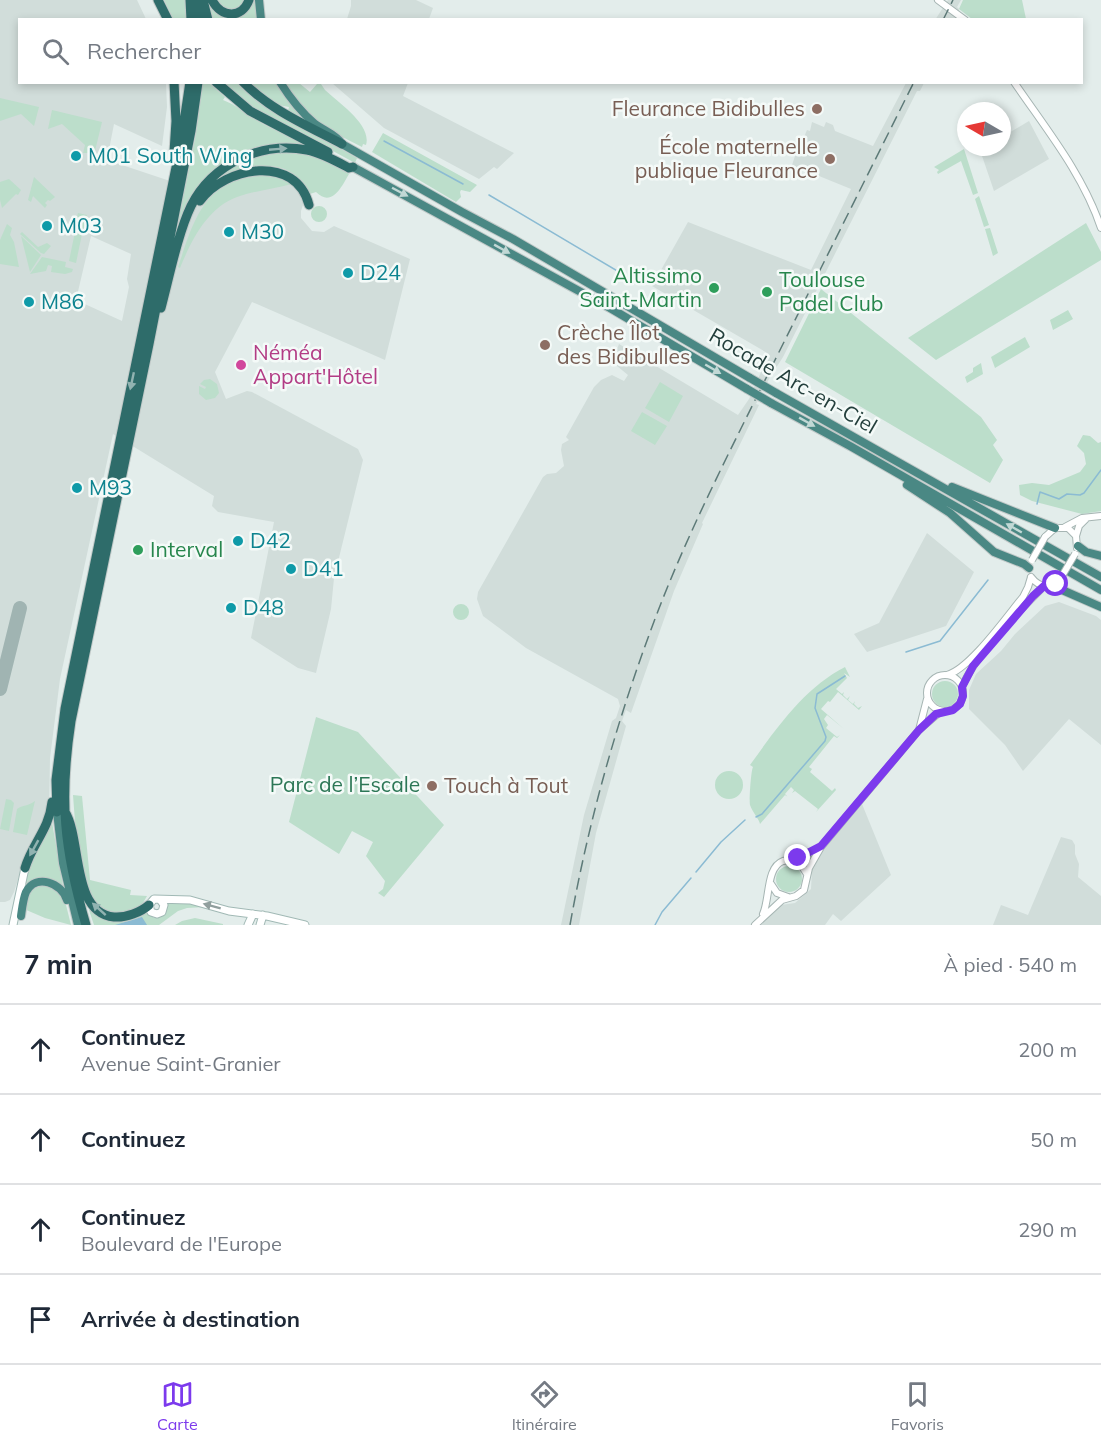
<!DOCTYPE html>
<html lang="fr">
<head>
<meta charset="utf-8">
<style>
  body { margin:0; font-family:Mulish,sans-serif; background:#f2f2f3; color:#1f2937 }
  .compass { position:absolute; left:957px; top:102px; width:54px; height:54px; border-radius:50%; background:#fff; box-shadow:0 3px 9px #0003; rotate:279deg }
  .stop { position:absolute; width:18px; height:18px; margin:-14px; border:4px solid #7c3aed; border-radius:50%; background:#fff }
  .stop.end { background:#7c3aed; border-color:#fff; box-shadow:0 2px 6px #0008 }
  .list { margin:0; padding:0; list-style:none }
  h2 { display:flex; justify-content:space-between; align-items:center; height:78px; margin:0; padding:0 24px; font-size:26px }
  h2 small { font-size:20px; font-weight:400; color:#747a83 }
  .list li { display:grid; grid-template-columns:39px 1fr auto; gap:18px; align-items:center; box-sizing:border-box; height:90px; padding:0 24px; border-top:2px solid #e0e1e3 }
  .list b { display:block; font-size:22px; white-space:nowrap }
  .list p { margin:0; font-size:20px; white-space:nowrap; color:#747a83 }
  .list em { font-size:20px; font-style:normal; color:#747a83 }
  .icon { flex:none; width:33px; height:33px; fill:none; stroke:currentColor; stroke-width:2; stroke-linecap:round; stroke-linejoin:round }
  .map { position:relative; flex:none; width:1101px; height:925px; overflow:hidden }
  .search { position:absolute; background:#fff; box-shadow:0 3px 9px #0003; left:18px; right:18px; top:18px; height:66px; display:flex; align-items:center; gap:15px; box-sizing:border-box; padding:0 21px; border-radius:0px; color:#747a83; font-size:22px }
  .sheet { height:438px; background:#fff }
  nav { display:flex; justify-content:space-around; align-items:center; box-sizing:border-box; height:84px; border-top:2px solid #e0e1e3; background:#fff; font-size:16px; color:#747a83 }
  nav a { display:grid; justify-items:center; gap:3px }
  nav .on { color:#7c3aed }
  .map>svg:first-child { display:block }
  .built { fill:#d1ddda; fill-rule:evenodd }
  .green { fill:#bcdecb }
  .water { fill:#8bbbd3 }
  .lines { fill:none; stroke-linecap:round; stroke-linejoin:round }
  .stream { stroke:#8bbbd3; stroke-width:1.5 }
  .taxiway { stroke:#a0b4b2; stroke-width:14 }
  .tertiary-casing { stroke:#a6b5b3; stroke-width:8 }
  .secondary-casing { stroke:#a1b9b5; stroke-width:9 }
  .trunk-casing { stroke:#c1c9c8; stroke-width:10 }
  .motorway-casing { stroke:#c1c9c8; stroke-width:11 }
  .tertiary { stroke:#fff; stroke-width:6 }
  .secondary { stroke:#fff; stroke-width:7 }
  .trunk { stroke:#4a8884; stroke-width:8 }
  .motorway { stroke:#2e6c6a; stroke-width:9 }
  .rail { stroke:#5d7a78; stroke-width:1.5; stroke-dasharray:12 6; stroke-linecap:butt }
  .tertiary-bridge-casing { stroke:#a6b5b3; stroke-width:8; stroke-linecap:butt }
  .trunk-bridge-casing { stroke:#c1c9c8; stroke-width:10; stroke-linecap:butt }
  .tertiary-bridge { stroke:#fff; stroke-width:6 }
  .trunk-bridge { stroke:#4a8884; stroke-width:8 }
  .oneway { fill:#91b3b1 }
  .oneway2 { fill:#c1d8d5 }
  .oneway3 { fill:#919f9e }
  .route { stroke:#7c3aed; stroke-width:8 }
  .education-dot { fill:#8d6e63; stroke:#f4faf8; stroke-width:2 }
  .culture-dot { fill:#0f9aa8; stroke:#f4faf8; stroke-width:2 }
  .leisure-dot { fill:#2e9e5b; stroke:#f4faf8; stroke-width:2 }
  .hotel-dot { fill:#d1479c; stroke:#f4faf8; stroke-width:2 }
  .labels { text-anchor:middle; stroke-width:5; stroke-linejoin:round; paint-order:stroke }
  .education-label { font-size:21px; fill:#785e54; stroke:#f4faf8; text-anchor:end }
  .culture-label { font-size:21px; fill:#0d838f; stroke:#f4faf8; text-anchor:start }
  .leisure-label { font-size:21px; fill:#27864d; stroke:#f4faf8; text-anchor:start }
  .hotel-label { font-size:21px; fill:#b23c85; stroke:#f4faf8; text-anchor:start }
  .street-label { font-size:21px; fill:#233f3c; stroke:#f4faf8 }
  .park-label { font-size:21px; fill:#2c7756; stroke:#f4faf8 }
</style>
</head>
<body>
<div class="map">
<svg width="1101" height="925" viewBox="0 0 1101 925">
  <rect width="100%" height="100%" fill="#e3edeb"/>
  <!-- built -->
  <path class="built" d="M0,0H137L146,19L20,20V82L166,83L167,107L162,146L114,124L107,160L209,194L244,173L288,175L304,202L301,211V218L312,231L324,232L334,226L410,259L385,360L252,302L215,372L226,399L247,391L252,392L358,449L363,460L334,578L331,609L316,673L298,668L251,638L274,522L218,512L212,506L214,496L113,434L60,679L50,758L49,815L29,845L14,892L10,900L5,902H0ZM91,236L131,254L127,279L129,287L122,321L76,300Z
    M351,0H416L433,8L429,19H347L351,6Z
    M948,0H961L957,7L959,9L957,19L935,20Z
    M332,83H408L403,96L514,153L497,169L494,167L479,179L384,128Z
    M906,83H924L920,91H917L783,357L769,379L756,404L759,405L702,523L703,524L674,591L631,713L626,710L622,721L626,726L596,833L579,925H561L584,815L612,721L616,718L620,706L618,699L526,648L483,616L477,599L478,592L543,477L547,474L556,473L564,466L561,450L562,444L569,440L566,437L594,387L601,380L612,375L624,381L628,375L617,366L616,352L619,344L738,415L749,399L769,354L652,286L688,222L811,270L851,189L792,165L796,153L800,155L801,152L798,151L807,130L810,131L812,122L824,127L826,122L833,125L835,131L873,146Z
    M1029,121L1049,159L994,191L980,150L985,147H1002V137Z
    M927,533L974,572L946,626L867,652L854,634L879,623Z
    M1059,602L1096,616L1101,620V745L1069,719L1023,771L1005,745L969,709V690L976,674L1001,651L1015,634L1045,606Z
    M862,804L891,875L841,921L833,914L825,925H761L781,905L795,903L811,889L812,869L824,849Z
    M1061,837L1072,840L1075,845V854L1079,864L1078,877L1101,896V925H993L1001,905L1028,915Z"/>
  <!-- green -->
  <path class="green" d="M164,0H185L187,19H173Z
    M207,0L218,14L224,17L253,0H256L258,19H213Z
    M216,0H245L238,9L225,10Z
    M963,0H1022L1026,19H972L959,9Z
    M202,83H209L225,97L223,100L232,104L263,124L308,146L258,150L203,184L169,264L195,139Z
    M221,83H239L271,109L357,158L355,163L311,139L300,131L299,133L249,107Z
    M248,83H277L300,113L298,116L288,111L289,107L278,105Z
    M283,83H299L310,92L317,84H321L325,90C339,103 372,125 366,145L363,144L362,147C322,127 310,118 283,83Z
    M0,98L39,107L34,126L21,114L0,121Z
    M52,110L102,122L95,151L92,153H83L85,145L62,124L48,129Z
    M383,133L477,185L470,192L461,190L460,192L461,197L456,202L372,152Z
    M964,149L978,193L973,195L961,161L938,174L937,172L939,170L934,167Z
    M273,152C300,152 329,155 349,174C342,186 332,208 316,192L310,194C287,154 257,165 221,179L219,175L242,161Z
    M273,174L285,179L292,184C274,189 254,191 237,197C207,208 191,241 180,268L178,267C189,236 198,196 232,182C245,177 259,176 273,174Z
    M34,177L55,197L50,201L48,200L45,203L47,205L45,208L33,196L31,202L28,200Z
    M9,179L21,190L18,195L16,194L2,208L0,200V182Z
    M979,196L989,225L984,227L975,199Z
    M311 214a8 8 0 1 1 16 0a8 8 0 1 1-16 0Z
    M78,213L87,215L83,231L74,228Z
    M1086,223L1101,252V260L936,360L908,338Z
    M7,224L12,228L10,235L14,242L19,267L0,264V240Z
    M990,228L998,253L993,256L985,229Z
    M22,232L38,247L47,243L51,246L44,254L41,253L20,234Z
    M75,232L82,234L76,263L69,261Z
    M21,236L41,255L30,272Z
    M42,257L66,262L65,267L73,269L72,272L65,274L51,272L52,266L48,265L46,271L30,274Z
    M821,289L981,417L997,440L993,445L1003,460L990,483L785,362Z
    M1068,310L1073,319L1053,330L1050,320Z
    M1025,337L1030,347L995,368L991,357Z
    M981,363L983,374L967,383L965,377L973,372V368Z
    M210,379L217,384L219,393L215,398L206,400L199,394V386L205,389L206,387L200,384L204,380Z
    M660,382L683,396L669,422L645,408Z
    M642,412L667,426L655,445L631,431Z
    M1083,435L1090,436L1098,443L1101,442V511L1082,514L1032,501L1020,495L1019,485L1032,483L1049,485L1080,472L1086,464L1084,453L1077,446Z
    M453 612a8 8 0 1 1 16 0a8 8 0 1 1-16 0Z
    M845,667L850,677L844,673L847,678L836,689L842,694L844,692L843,695L847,699L850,696L848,700L853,704L855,701L854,704L858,708L862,706L859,710L838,692L830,702L828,701L821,709L844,729L842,732L844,729L827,715L824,719L828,725L826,728L837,737L840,735L837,738L834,736L809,767L812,769L810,772L832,791L835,788L836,790L816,812L818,809L795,791L792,793L794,790L791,787L785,794L788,797L785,795L760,824C759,819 753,813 750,805C749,802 751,770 753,767L750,765C776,729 804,688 845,667Z
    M932 694a13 13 0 1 1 26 0a13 13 0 1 1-26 0Z
    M316,717L358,732L444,825L384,897L378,893L383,889L385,881L366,856L373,842L352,831L339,854L289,822Z
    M715 785a14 14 0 1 1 28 0a14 14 0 1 1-28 0Z
    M73,795L82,796L90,880L131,890L130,895L147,896L140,908C129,911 115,916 104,910C79,897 75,820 73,795Z
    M6,799L11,800L14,803L9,831L0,829Z
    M35,801L27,835L13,832L17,809C22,805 29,806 35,801Z
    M52,822L63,886L45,880L22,896L30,861Z
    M776 879a13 13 0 1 1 26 0a13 13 0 1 1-26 0Z
    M42,885L55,887L65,901L71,925L45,918L24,909L30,891Z
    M186,902L205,907L187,908L178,911L159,925H94L89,910L91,908L100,915L147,910L154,918C163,916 167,914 167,904Z
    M195,918L223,924V925H175L182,921Z"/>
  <!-- water -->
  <path class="water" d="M142,917L147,925H115Z"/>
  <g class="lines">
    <!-- stream -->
    <path class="stream" d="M384,141L463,184
      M489,195L636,282
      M1037,504L1040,492L1059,499L1067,494L1080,495L1084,493L1101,470
      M906,652L940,641L988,580
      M756,817L762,814L825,741L826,737L815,708L817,694L845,676
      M696,872L721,842L745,820
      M655,925L662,912L691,878"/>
    <!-- taxiway -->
    <path class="taxiway" d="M0,689L20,608"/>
    <!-- tertiary casing -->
    <g class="tertiary-casing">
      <path id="tertiary" d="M938,0L965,20
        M1014,82C1046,129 1083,174 1101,228
        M1065,527L1082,518L1101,516
        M1076,536L1079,526L1086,519
        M1045,537L1055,528H1068L1076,536L1077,548
        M1031,577C1041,590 1053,588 1062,576
        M927 693a18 18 0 1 1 36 0a18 18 0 1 1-36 0Z
        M947,675C970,669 1007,616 1023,597L1028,587L1031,577
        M962,687C978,650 1016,615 1044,586
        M919,730L927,699
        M791,860L801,865L807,874
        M771,884L777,893L788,897
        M763,914C770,899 766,867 783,861C787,860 792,860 797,859C805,856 812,852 819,848
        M755,925L782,900L796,896L804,890L809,868L821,847L919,730L941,711"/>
    </g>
    <!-- secondary casing -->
    <g class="secondary-casing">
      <path id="secondary" d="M161,901L164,905L162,912L157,914L151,912L149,905L154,899L190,900L229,911L267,916L305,925
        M13,925L25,868
        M248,925L253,914
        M260,925L263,915"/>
    </g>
    <!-- trunk casing -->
    <g class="trunk-casing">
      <path id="trunk" d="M259,0L261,20
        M280,82C290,98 301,112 315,124C323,130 337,135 342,144L462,212L513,239L750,378
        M353,167L610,308L747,389
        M776,393L1101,577
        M771,403L850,446L1101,590
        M907,485L950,513L994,552L1024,564L1029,568
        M952,487L1055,528
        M1078,546L1086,552L1101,556
        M1053,586L1101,607
        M57,812L63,863L78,925
        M21,916C22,909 23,899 26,892C36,873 62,883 67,900"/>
    </g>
    <!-- motorway casing -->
    <g class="motorway-casing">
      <path id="motorway" d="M158,0L168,20
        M190,0L191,20
        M198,0L199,20
        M203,0L208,20
        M212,0C221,18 242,19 249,0
        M174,82L176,121L174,152
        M216,82L250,111L328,152
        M243,82C270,110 308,126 342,144
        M200,201C225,166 296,154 309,205
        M161,308C169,278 178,233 191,206C212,164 261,141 307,150C322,153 336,161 349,168L353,167
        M57,812L56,780L65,709L180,148L190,82
        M65,812C82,839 71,913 114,917C126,918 141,912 149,905
        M25,868C33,842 49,830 52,802
        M86,925C64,850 59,799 71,721L149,344L191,131L198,82"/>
    </g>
    <!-- tertiary -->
    <use href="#tertiary" class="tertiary"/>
    <!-- secondary -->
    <use href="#secondary" class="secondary"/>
    <!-- trunk -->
    <use href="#trunk" class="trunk"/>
    <!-- motorway -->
    <use href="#motorway" class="motorway"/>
    <!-- rail -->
    <path class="rail" d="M943,20L953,0
      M570,925C589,818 619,713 658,611C690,528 731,449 770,370C818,274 866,178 914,82"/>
    <!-- tertiary-bridge casing -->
    <g class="tertiary-bridge-casing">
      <path id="tertiary-bridge" d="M1032,560L1045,537
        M1062,576L1075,554"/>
    </g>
    <!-- trunk-bridge casing -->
    <g class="trunk-bridge-casing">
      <path id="trunk-bridge" d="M750,378L776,393
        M747,389L771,403"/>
    </g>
    <!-- tertiary-bridge -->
    <use href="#tertiary-bridge" class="tertiary-bridge"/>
    <!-- trunk-bridge -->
    <use href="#trunk-bridge" class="trunk-bridge"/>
  </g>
  <!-- one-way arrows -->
  <defs><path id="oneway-solid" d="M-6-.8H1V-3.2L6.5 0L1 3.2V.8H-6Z" transform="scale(1.5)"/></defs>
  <g class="oneway">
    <use href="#oneway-solid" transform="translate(278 149) rotate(-5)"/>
    <use href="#oneway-solid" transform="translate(132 381) rotate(102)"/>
    <use href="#oneway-solid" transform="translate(34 848) rotate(119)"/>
    <use href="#oneway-solid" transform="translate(99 909) rotate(-138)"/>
  </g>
  <g class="oneway2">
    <use href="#oneway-solid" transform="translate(400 192) rotate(28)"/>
    <use href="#oneway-solid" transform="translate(502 249) rotate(29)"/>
    <use href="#oneway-solid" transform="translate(713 369) rotate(30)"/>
    <use href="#oneway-solid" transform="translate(807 422) rotate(29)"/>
    <use href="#oneway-solid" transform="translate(1014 528) rotate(-150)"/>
  </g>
  <use class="oneway3" href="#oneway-solid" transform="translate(212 906) rotate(-165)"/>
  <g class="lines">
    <!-- route -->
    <path class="route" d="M798,858L821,846L919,730L936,714L953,710L960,704L963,696L962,687L973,666L1033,596L1044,586L1056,584"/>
  </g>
  <!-- markers -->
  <g class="education-dot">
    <circle cx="817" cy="109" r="6"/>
    <circle cx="830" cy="159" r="6"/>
    <circle cx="545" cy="345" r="6"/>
    <circle cx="432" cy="786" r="6"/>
  </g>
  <g class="culture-dot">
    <circle cx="76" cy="156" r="6"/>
    <circle cx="47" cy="226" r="6"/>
    <circle cx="229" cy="232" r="6"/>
    <circle cx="348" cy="273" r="6"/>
    <circle cx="29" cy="302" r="6"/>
    <circle cx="77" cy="488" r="6"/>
    <circle cx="238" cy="541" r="6"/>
    <circle cx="291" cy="569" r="6"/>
    <circle cx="231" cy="608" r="6"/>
  </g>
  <g class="leisure-dot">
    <circle cx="714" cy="288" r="6"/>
    <circle cx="767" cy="292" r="6"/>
    <circle cx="138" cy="550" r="6"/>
  </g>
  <circle class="hotel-dot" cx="241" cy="365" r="6"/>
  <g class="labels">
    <!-- education labels -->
    <g class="education-label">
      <text x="805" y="116">Fleurance Bidibulles</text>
      <text x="818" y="154">École maternelle<tspan x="818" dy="24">publique Fleurance</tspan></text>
      <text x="557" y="340" text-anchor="start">Crèche Îlot<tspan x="557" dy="24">des Bidibulles</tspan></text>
      <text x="444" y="793" text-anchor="start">Touch à Tout</text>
    </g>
    <!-- culture labels -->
    <g class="culture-label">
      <text x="88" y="163">M01 South Wing</text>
      <text x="59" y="233">M03</text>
      <text x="241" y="239">M30</text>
      <text x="360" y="280">D24</text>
      <text x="41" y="309">M86</text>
      <text x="89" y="495">M93</text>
      <text x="250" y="548">D42</text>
      <text x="303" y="576">D41</text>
      <text x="243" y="615">D48</text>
    </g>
    <!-- leisure labels -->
    <g class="leisure-label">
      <text x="702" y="283" text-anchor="end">Altissimo<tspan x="702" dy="24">Saint-Martin</tspan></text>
      <text x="779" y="287">Toulouse<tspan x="779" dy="24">Padel Club</tspan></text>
      <text x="150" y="557">Interval</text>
    </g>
    <!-- hotel labels -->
    <g class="hotel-label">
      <text x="253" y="360">Néméa<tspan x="253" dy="24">Appart'Hôtel</tspan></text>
    </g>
    <!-- street labels -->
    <g class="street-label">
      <text transform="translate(793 381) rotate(30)" y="7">Rocade Arc-en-Ciel</text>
    </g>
    <!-- park labels -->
    <g class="park-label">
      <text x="345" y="792">Parc de l’Escale</text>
    </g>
  </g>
</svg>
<svg class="compass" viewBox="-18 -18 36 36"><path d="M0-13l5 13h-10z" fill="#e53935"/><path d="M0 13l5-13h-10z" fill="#747a83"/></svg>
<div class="stop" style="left:1056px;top:584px"></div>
<div class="stop end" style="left:798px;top:858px"></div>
<div class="search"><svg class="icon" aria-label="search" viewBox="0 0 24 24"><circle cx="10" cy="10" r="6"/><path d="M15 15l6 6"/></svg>Rechercher</div>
</div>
<section class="sheet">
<h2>7 min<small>À pied · 540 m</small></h2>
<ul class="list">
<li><svg class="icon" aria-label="ahead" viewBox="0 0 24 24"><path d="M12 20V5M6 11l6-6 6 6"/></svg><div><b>Continuez</b><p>Avenue Saint-Granier</p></div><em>200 m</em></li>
<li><svg class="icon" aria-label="ahead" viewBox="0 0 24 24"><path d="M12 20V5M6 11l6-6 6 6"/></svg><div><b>Continuez</b></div><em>50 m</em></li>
<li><svg class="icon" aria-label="ahead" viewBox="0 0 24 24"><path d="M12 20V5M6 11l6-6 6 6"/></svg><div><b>Continuez</b><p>Boulevard de l'Europe</p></div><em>290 m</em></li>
<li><svg class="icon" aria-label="arrive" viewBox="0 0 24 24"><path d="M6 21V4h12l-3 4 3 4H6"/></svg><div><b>Arrivée à destination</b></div></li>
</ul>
</section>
<nav>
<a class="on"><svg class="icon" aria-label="map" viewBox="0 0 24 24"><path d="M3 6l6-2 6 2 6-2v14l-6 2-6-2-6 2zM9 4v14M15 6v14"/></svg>Carte</a>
<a><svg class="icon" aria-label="directions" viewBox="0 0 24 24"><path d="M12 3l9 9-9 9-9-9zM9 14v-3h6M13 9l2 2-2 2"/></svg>Itinéraire</a>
<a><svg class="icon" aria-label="saved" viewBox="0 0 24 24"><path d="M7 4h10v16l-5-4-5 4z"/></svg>Favoris</a>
</nav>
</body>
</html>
